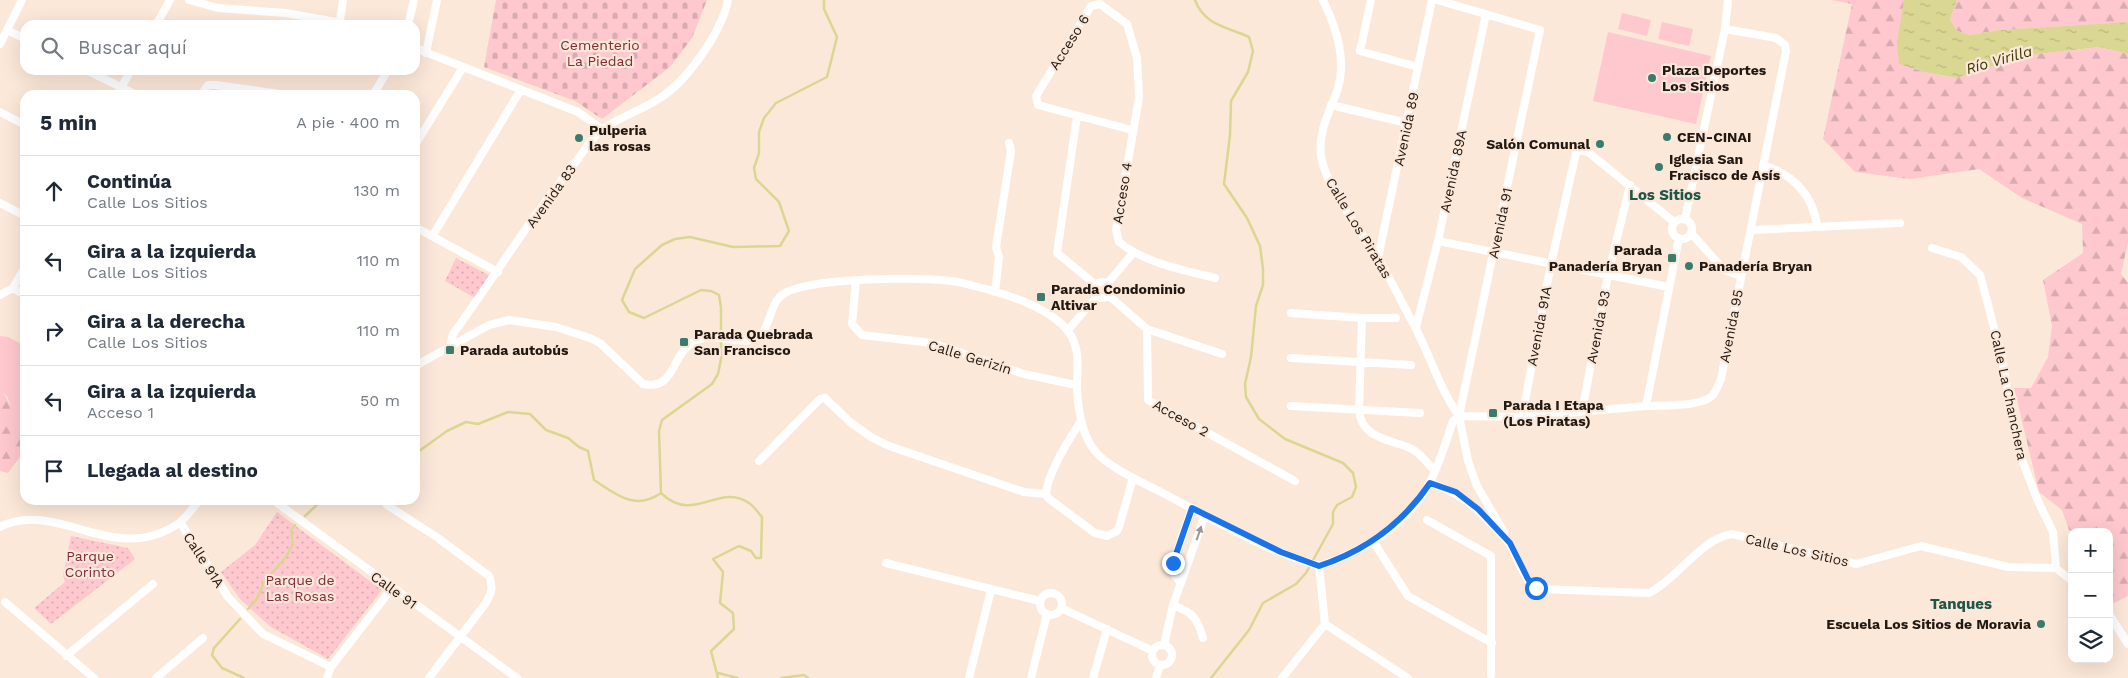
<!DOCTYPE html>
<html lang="es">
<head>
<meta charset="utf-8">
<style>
  body { margin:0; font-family:"Work Sans",sans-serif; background:#f6f6f7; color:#1f2937 }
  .controls { position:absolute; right:15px; bottom:15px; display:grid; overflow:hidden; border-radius:10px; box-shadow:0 5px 20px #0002 }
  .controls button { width:45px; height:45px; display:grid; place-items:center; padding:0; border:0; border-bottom:1px solid #e0e1e3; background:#fff; color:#1f2937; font:25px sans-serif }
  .stop { position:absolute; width:15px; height:15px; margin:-11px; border:4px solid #1a73e8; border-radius:50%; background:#fff }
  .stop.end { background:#1a73e8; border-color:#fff; box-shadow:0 1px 5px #0008 }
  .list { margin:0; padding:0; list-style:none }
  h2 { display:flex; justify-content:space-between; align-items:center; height:65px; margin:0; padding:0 20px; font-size:21px }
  h2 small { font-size:16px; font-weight:400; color:#747a83 }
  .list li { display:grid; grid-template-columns:32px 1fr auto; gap:15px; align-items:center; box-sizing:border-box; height:70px; padding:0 20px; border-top:1px solid #e0e1e3 }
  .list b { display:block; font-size:19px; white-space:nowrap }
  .list p { margin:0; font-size:16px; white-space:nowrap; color:#747a83 }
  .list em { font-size:16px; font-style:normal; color:#747a83 }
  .icon { flex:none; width:28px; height:28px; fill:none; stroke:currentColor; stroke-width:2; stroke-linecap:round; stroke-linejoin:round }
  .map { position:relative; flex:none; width:2128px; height:678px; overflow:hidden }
  .search { position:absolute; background:#fff; box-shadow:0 5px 20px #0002; left:20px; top:20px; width:400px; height:55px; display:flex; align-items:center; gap:12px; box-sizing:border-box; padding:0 18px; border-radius:15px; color:#747a83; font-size:19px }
  .panel { position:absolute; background:#fff; box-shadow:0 5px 20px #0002; left:20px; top:90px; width:400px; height:415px; border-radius:15px }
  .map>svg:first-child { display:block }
  .grass { fill:#fec8ce }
  .forest { fill:url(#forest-firs) }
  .cemetery { fill:url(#cemetery-stones) }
  .park { fill:url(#park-dots) }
  .water { fill:url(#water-ripples) }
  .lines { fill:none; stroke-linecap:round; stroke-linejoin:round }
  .stream { stroke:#dad793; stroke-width:2.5 }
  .minor { stroke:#fff; stroke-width:8 }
  .oneway { fill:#9b9794 }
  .route { stroke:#1a73e8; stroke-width:6 }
  .poi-dot { fill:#397b6c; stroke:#fce8d8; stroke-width:2 }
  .labels { text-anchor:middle; stroke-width:4.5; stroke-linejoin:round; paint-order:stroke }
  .street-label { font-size:14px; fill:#211812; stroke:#fce8d8 }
  .park-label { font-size:14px; fill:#802a3c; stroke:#fce8d8 }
  .poi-label { font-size:14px; font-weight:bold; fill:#211812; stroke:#fce8d8; text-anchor:start }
  .water-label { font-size:15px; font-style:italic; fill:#3a3700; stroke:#fce8d8 }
  .neighbourhood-label { font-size:15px; font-weight:bold; fill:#20554a; stroke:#fce8d8 }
</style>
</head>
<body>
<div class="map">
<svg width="2128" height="678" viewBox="0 0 2128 678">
  <defs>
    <pattern id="forest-firs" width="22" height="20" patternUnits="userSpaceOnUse" patternTransform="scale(1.25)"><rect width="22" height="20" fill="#fec8ce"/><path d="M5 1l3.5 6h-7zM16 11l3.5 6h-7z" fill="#d9abb0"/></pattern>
    <pattern id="cemetery-stones" width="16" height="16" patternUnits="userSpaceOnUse" patternTransform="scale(1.25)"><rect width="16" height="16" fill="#fec8ce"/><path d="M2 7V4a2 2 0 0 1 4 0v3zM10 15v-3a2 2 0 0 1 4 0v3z" fill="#d9abb0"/></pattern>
    <pattern id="park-dots" width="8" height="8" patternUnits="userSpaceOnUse" patternTransform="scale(1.25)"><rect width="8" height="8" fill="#fec8ce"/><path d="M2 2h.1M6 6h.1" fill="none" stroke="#d9abb0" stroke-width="1.8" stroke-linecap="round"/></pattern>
    <pattern id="water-ripples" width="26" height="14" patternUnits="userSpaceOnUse" patternTransform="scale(1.25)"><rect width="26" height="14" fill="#dad793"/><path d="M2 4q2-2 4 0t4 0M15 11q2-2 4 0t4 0" fill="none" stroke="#bbb87e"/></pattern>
  </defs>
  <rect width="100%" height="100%" fill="#fce8d8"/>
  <!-- grass -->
  <path class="grass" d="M1622,13L1651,20L1647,36L1618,29Z
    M1662,22L1693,29L1689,46L1658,39Z
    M1608,32L1711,56L1696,124L1593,101Z
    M0,336L8,337L25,346V450L17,434L8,398L0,388Z"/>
  <!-- forest -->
  <path class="forest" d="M1831,0H1904L1899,63L1924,72L1955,78L2027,55L2100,47L2128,54V242L2121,274L2128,283V596L2114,603L2109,597V532H2074L2069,530L2062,510L2039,492L2014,388H2031L2048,357L2052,326L2043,280L2083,253L2082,224L2022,198L1979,169L1910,179L1855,172L1823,139L1852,4Z
    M1957,0H2128V22L1999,30L1970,35L1957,31L1950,19Z
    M0,388C14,405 14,430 25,450L8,473L0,471Z"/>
  <!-- cemetery -->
  <path class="cemetery" d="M496,0H707L692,38L670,67L602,119L575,101L484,67Z"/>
  <!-- park -->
  <path class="park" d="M456,258L489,275L475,298L445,281Z
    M277,512L382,590L328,659L271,627L240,599L221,572L255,545Z
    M71,536L128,548L135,559L51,624L34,608L65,582L63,575Z"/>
  <!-- water -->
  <path class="water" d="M1904,0H1957L1950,19L1957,31L1970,35L1999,30L2128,22V54L2100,47L2027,55L1956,78L1924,72L1899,64L1897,42Z"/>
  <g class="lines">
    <!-- stream -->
    <path class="stream" d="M1195,0C1204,25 1227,27 1249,37L1253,51L1248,72L1231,101L1230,135L1224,184L1247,218L1260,246L1263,269V285L1256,306L1251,357L1245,384L1246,397L1259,419L1285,439L1343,463L1353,473L1356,487L1352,497L1337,505L1333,512V524L1306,573L1296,584L1263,603L1249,630L1211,678
      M415,454L447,431L466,422L478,424L508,412L530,414L546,430L568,438L579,447L588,451L594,480C617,495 635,511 661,493
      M305,516L322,500
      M248,609L257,599L264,582L286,557L293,544L291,530L295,525
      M240,619L214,648L212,655L222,668L244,678
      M718,673L738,678
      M718,678L711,651L734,629L733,613L720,603L723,572L713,559L739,546L751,551L756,558H761L762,517C758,513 754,506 749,503C718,482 694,525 661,493L659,431L662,420L712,384L718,374L721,359V308L719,295L711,291L701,290L644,318L629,312L622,300L635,269L662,245L675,239L690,237L733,247L780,246L789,231L779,202L756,179L754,168L759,153V132L764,118L776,103L827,77L837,37L824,9V0
      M781,678L804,675L808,678"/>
    <!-- minor -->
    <path class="minor" d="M189,0L218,8L286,13L353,25
      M1323,0C1337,30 1348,62 1336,94C1328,114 1318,134 1321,156C1327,191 1360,228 1378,258C1391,280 1402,303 1414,325C1430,355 1439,388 1459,416
      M1371,0L1360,51L1418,67
      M1437,0L1540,30L1459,416L1468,461L1477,486L1504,532
      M340,21L343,0
      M156,25L170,0
      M408,25L414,0
      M7,30L25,39
      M0,44L22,0
      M415,48L578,112L603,130
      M426,53L437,0
      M86,70L137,95
      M117,95L131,70
      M201,95L208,85H216L287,95
      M373,95L388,70
      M1331,105L1407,123
      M0,112L25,125
      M1077,116L1057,253L1096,285
      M1132,130L1038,105L1036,96L1091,6L1100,4L1127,24L1137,58L1139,98L1116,230L1119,242C1145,263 1183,270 1215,278
      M415,145L462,69
      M1763,165C1793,174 1814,196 1817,227
      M0,203L25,216
      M1672 229a10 10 0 1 1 20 0a10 10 0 1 1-20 0Z
      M1685,219L1725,29L1728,0
      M415,227L498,272
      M1751,230L1900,223
      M1691,233L1724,270L1741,276
      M433,235L520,91
      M1438,241L1669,287
      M1932,248L1961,257L1980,275L2001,354L2019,452L2037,499L2053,532L2056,568
      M1378,258L1432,0
      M856,280L852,324L862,335L932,343L1024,374L1076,385
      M1094 290a8 8 0 1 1 16 0a8 8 0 1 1-16 0Z
      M1107,284L1133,253
      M13,288L25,267
      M995,292L999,257L996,247L1011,151L1009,143
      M0,295L13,288L25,295
      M1108,295L1147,329L1148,400L1295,481
      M1291,313L1362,318H1396
      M1362,318L1359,410C1361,439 1391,439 1412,449C1421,454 1428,464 1435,471
      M1416,327L1438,241L1486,14
      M1147,329L1222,354
      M1068,330L1097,296
      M450,346L453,334C494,278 530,218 574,164C583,153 592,137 603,129C621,116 645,109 663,96C689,78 722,31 728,0
      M1291,358L1411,365
      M415,366L489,325L509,320L556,327L590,338L600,343L643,384C675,391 671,356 692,343C711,330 730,344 751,340C772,335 767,306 782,295C804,277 928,276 958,282C992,290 1061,306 1074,342C1081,360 1075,383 1078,402C1080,419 1084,438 1095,451C1109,468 1142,482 1161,492C1212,519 1264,550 1319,566C1362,552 1409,524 1430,482C1440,463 1446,441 1453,421L1459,416L1522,417L1646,406L1679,238
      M1291,406L1420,413
      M1646,406C1662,405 1701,407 1712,396C1716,392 1718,385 1721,379L1786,51L1785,45L1776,38L1725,29
      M1582,411L1608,275L1630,185
      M1522,417L1551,264L1576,153L1580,150L1588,152L1674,222
      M1081,421C1069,439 1048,472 1046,494L1048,498L1095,533L1107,536L1117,531L1119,527L1133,478
      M759,461L820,399L825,398L850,422L871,437L889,446L1024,492L1046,494
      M1430,483C1458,492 1475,506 1495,528C1500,533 1507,539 1510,545C1518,558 1524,583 1539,589L1649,593C1676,580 1702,538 1732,534L1856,564L1921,546L2008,567L2056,568L2072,581
      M273,500L517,678
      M387,505L438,538L489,576C494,588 491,594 485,604L429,678
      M1427,520L1491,556V675
      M180,522L228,597L263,634L331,667
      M0,527C56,498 115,568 179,523C187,517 193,507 200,500
      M1373,541L1408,596L1492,643
      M886,563L1040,601
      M1181,583L1175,576L1173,563L1192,508
      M1040 604a11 11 0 1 1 22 0a11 11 0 1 1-22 0Z
      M5,602L94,678
      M1173,605C1193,613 1197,617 1203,638
      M1061,608L1153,651
      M2109,614L2128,644
      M1325,624L1408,678
      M1164,645L1173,605L1205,515
      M1152 655a10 10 0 1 1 20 0a10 10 0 1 1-20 0Z
      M66,656L153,584
      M156,678L203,638
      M327,678L331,667L392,588
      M969,678L991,590
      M1031,678L1047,614
      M1093,678L1107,629
      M1156,678L1160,665
      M1282,678L1325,624L1319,566"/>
  </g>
  <!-- one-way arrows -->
  <defs><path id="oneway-solid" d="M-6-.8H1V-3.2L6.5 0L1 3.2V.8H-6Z" transform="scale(1.25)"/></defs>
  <use class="oneway" href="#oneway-solid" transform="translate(1199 533) rotate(-71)"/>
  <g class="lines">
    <!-- route -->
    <path class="route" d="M1173,563L1192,508L1281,552L1319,566C1365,551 1403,523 1430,483L1456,492L1478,509L1510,543L1528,579L1536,588"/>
  </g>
  <!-- markers -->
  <g class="poi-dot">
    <circle cx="1652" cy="78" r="5"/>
    <circle cx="1667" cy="137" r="5"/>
    <circle cx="579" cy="138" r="5"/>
    <circle cx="1600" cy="144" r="5"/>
    <circle cx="1659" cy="167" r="5"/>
    <rect x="1667" y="253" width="10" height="10" rx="2.5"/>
    <circle cx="1689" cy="266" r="5"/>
    <rect x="1036" y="292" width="10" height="10" rx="2.5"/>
    <rect x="679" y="337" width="10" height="10" rx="2.5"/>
    <rect x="445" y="345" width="10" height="10" rx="2.5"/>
    <rect x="1488" y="408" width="10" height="10" rx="2.5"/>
    <circle cx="2041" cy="624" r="5"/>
  </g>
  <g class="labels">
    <!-- street labels -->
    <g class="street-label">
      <text transform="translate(1069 42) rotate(-58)" y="5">Acceso 6</text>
      <text transform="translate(1406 129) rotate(-78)" y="5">Avenida 89</text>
      <text transform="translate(1453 171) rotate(-78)" y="5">Avenida 89A</text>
      <text transform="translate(1122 193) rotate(-81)" y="5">Acceso 4</text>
      <text transform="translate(551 196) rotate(-54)" y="5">Avenida 83</text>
      <text transform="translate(1500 223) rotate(-78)" y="5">Avenida 91</text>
      <text transform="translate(1359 228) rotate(59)" y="5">Calle Los Piratas</text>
      <text transform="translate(1539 326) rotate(-79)" y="5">Avenida 91A</text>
      <text transform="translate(1731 326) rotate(-79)" y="5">Avenida 95</text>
      <text transform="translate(1598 327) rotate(-79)" y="5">Avenida 93</text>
      <text transform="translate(970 357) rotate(17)" y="5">Calle Gerizín</text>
      <text transform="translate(2009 395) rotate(78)" y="5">Calle La Chanchera</text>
      <text transform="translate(1181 418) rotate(29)" y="5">Acceso 2</text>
      <text transform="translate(1797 550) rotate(13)" y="5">Calle Los Sitios</text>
      <text transform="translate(204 560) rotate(57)" y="5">Calle 91A</text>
      <text transform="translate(394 590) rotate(36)" y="5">Calle 91</text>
    </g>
    <!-- park labels -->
    <g class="park-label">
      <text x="600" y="50">Cementerio<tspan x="600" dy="16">La Piedad</tspan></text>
      <text x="90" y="561">Parque<tspan x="90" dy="16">Corinto</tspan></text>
      <text x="300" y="585">Parque de<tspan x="300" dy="16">Las Rosas</tspan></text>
    </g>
    <!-- poi labels -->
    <g class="poi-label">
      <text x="1662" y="75">Plaza Deportes<tspan x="1662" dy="16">Los Sitios</tspan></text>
      <text x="589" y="135">Pulperia<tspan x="589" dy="16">las rosas</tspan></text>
      <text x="1677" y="142">CEN-CINAI</text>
      <text x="1590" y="149" text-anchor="end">Salón Comunal</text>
      <text x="1669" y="164">Iglesia San<tspan x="1669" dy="16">Fracisco de Asís</tspan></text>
      <text x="1662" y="255" text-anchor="end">Parada<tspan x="1662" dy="16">Panadería Bryan</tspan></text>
      <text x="1699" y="271">Panadería Bryan</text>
      <text x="1051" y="294">Parada Condominio<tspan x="1051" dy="16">Altivar</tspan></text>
      <text x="694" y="339">Parada Quebrada<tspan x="694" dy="16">San Francisco</tspan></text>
      <text x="460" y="355">Parada autobús</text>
      <text x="1503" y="410">Parada I Etapa<tspan x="1503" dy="16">(Los Piratas)</tspan></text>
      <text x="2031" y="629" text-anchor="end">Escuela Los Sitios de Moravia</text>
    </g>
    <!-- water labels -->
    <g class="water-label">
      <text transform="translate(1999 60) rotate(-16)" y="5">Río Virilla</text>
    </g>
    <!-- neighbourhood labels -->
    <g class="neighbourhood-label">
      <text x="1665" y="200">Los Sitios</text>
      <text x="1961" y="609">Tanques</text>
    </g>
  </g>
</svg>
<div class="controls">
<button>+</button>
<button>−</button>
<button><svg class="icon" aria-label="layers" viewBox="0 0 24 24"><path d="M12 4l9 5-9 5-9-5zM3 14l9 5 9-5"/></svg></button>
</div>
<div class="stop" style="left:1536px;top:588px"></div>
<div class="stop end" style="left:1173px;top:563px"></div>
<div class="search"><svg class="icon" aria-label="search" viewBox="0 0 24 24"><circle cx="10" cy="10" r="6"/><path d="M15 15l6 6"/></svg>Buscar aquí</div>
<section class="panel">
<h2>5 min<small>A pie · 400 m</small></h2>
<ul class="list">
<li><svg class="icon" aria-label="ahead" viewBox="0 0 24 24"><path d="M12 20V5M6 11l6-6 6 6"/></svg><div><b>Continúa</b><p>Calle Los Sitios</p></div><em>130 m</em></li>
<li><svg class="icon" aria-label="left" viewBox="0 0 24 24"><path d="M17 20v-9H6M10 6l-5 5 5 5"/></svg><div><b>Gira a la izquierda</b><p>Calle Los Sitios</p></div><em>110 m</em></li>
<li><svg class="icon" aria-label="right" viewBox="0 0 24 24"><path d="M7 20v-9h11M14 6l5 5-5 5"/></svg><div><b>Gira a la derecha</b><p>Calle Los Sitios</p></div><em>110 m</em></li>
<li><svg class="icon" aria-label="left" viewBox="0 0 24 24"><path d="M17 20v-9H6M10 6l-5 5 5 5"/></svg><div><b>Gira a la izquierda</b><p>Acceso 1</p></div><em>50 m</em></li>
<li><svg class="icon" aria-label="arrive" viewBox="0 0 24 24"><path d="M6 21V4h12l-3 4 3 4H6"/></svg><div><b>Llegada al destino</b></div></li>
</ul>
</section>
</div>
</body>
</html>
